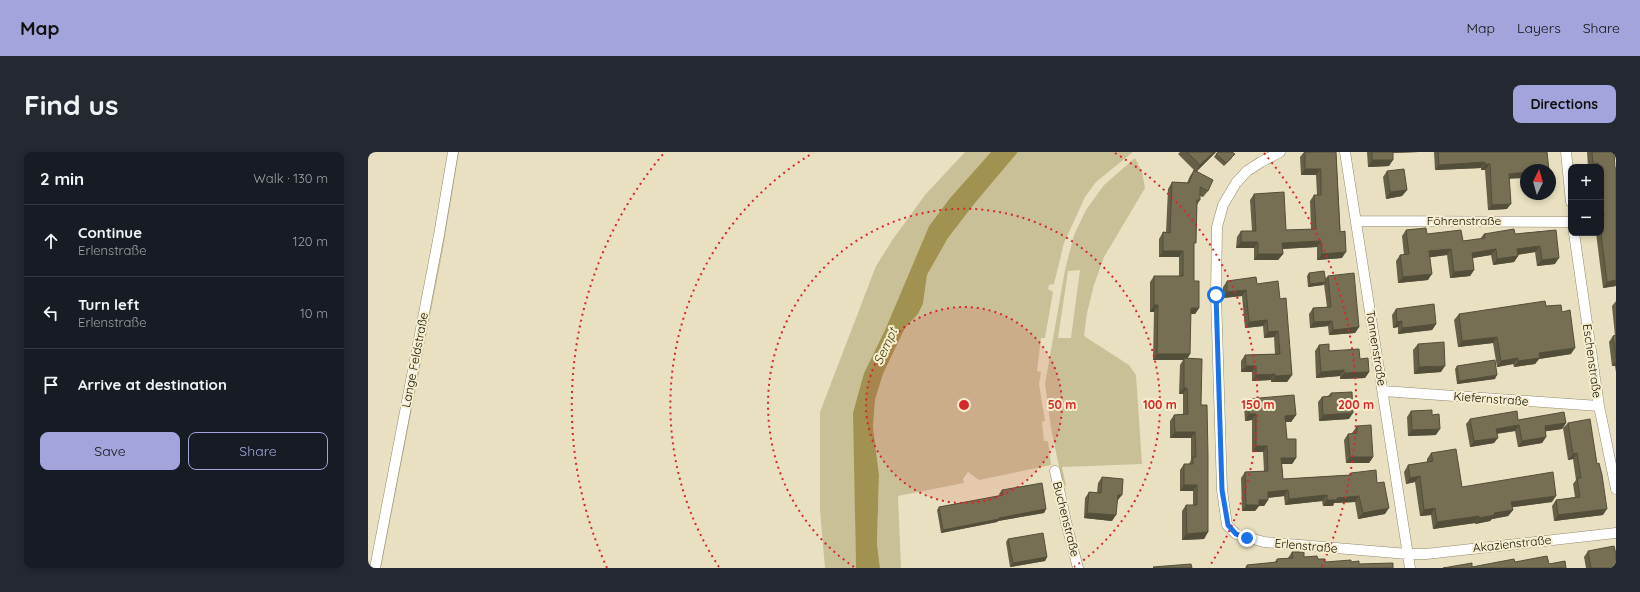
<!DOCTYPE html>
<html lang="en">
<head>
<meta charset="utf-8">
<style>
  body { margin:0; font-family:Quicksand,sans-serif; background:#242831; color:#f1f3f6 }
  .controls { position:absolute; right:12px; top:12px; display:grid; overflow:hidden; border-radius:8px; box-shadow:0 2px 6px #0003 }
  .controls button { width:36px; height:36px; display:grid; place-items:center; padding:0; border:0; border-bottom:1px solid #363941; background:#171b24; color:#f1f3f6; font:20px sans-serif }
  .compass { position:absolute; left:1152px; top:12px; width:36px; height:36px; border-radius:50%; background:#171b24; box-shadow:0 2px 6px #0003; rotate:5deg }
  .stop { position:absolute; width:12px; height:12px; margin:-9px; border:3px solid #1a73e8; border-radius:50%; background:#fff }
  .stop.end { background:#1a73e8; border-color:#fff; box-shadow:0 1px 4px #0008 }
  .list { margin:0; padding:0; list-style:none }
  h2 { display:flex; justify-content:space-between; align-items:center; height:52px; margin:0; padding:0 16px; font-size:17px }
  h2 small { font-size:13px; font-weight:400; color:#9ea1a6 }
  .list li { display:grid; grid-template-columns:26px 1fr auto; gap:12px; align-items:center; box-sizing:border-box; height:72px; padding:0 16px; border-top:1px solid #363941 }
  .list b { display:block; font-size:15px; white-space:nowrap }
  .list p { margin:0; font-size:13px; white-space:nowrap; color:#9ea1a6 }
  .list em { font-size:13px; font-style:normal; color:#9ea1a6 }
  .actions { display:flex; gap:8px; padding:12px 16px }
  .actions a { flex:1; padding:9px 0; border:1px solid #a2a4db; border-radius:8px; text-align:center; font-size:14px; color:#a2a4db }
  .actions .main { background:#a2a4db; color:#111 }
  .icon { flex:none; width:22px; height:22px; fill:none; stroke:currentColor; stroke-width:2; stroke-linecap:round; stroke-linejoin:round }
  .map { position:relative; flex:none; width:1248px; height:416px; overflow:hidden; border-radius:8px }
  header { display:flex; align-items:center; gap:24px; box-sizing:border-box; height:56px; padding:0 20px; background:#a2a4db; color:#111 }
  header strong { font-size:19px }
  nav { display:flex; gap:22px; margin-inline-start:auto; font-size:14px }
  .intro { display:flex; align-items:center; justify-content:space-between; box-sizing:border-box; height:96px; padding:0 24px }
  h1 { margin:0; font-size:28px }
  .button { padding:10px 18px; border-radius:8px; background:#a2a4db; color:#111; font-size:14px; font-weight:700 }
  main { display:flex; gap:24px; padding:0 24px }
  aside { flex:1; background:#171b24; border-radius:8px; box-shadow:0 2px 6px #0003 }
  .map>svg:first-child { display:block }
  .green { fill:#cac098; fill-rule:evenodd }
  .water { fill:#a29252 }
  .lines { fill:none; stroke-linecap:round; stroke-linejoin:round }
  .minor-casing { stroke:#90896c; stroke-width:11 }
  .minor { stroke:#fff; stroke-width:10 }
  .wall { fill:#655f47 }
  .shaded-wall { fill:#534e3a }
  .building { fill:#766f53; stroke:#534e3a }
  .route { stroke:#1a73e8; stroke-width:5 }
  .ring { fill:none; stroke:#d62828; stroke-width:2; stroke-dasharray:2 4 }
  .labels { text-anchor:middle; stroke-width:4; stroke-linejoin:round; paint-order:stroke }
  .street-label { font-size:12px; fill:#100e04; stroke:#f5edcd }
  .water-label { font-size:13px; font-style:italic; fill:#453902; stroke:#f5edcd }
  .centre { fill:#d62828; stroke:#f5edcd; stroke-width:2 }
  .ring-label { font-size:12px; text-anchor:middle; font-weight:bold; fill:#d62828; stroke:#f5edcd; stroke-width:4; stroke-linejoin:round; paint-order:stroke }
</style>
</head>
<body>
<header>
<strong>Map</strong>
<nav><a>Map</a><a>Layers</a><a>Share</a></nav>
</header>
<div class="intro"><h1>Find us</h1><a class="button">Directions</a></div>
<main>
<aside>
<h2>2 min<small>Walk · 130 m</small></h2>
<ul class="list">
<li><svg class="icon" aria-label="ahead" viewBox="0 0 24 24"><path d="M12 20V5M6 11l6-6 6 6"/></svg><div><b>Continue</b><p>Erlenstraße</p></div><em>120 m</em></li>
<li><svg class="icon" aria-label="left" viewBox="0 0 24 24"><path d="M17 20v-9H6M10 6l-5 5 5 5"/></svg><div><b>Turn left</b><p>Erlenstraße</p></div><em>10 m</em></li>
<li><svg class="icon" aria-label="arrive" viewBox="0 0 24 24"><path d="M6 21V4h12l-3 4 3 4H6"/></svg><div><b>Arrive at destination</b></div></li>
</ul>
<div class="actions"><a class="main">Save</a><a>Share</a></div>
</aside>
<div class="map">
<svg width="1248" height="416" viewBox="0 0 1248 416">
  <rect width="100%" height="100%" fill="#e8e0c0"/>
  <!-- green -->
  <path class="green" d="M88,0H91L75,97L13,416H11Z
    M597,0H623L582,46L561,74L517,178L496,221L486,261L488,416H457L452,358V260L508,114L525,87L557,43Z
    M650,0H765L728,30L717,45L696,91L686,132L681,133L680,137L685,140L677,186H673L669,219L673,220L671,232L677,269L674,270L676,289H680L683,313L611,328L600,320L595,327L596,331L530,344L533,416H512L509,392L511,323L505,275L507,248L515,222L537,176L550,162L555,152L559,123L580,86L607,51Z
    M767,6L774,20L777,36L736,105L726,133L719,161L716,184L761,213L768,223L774,312L694,315L698,334H695L683,276L677,232L697,118L706,83L718,58L736,33ZM712,118L703,186H690L700,119Z"/>
  <!-- water -->
  <path class="water" d="M623,0H650L607,51L580,86L559,123L555,152L550,162L537,176L515,222L507,248L505,275L511,323L509,392L512,416H488L485,261L496,221L517,178L561,74L582,46Z"/>
  <g class="lines">
    <!-- minor casing -->
    <g class="minor-casing">
      <path id="minor" d="M912,0L893,10L879,19L868,31L855,53L849,75L848,143L854,338L859,373L868,382L896,390L1040,402H1058L1248,381
        M977,0L1042,416
        M1198,0L1203,50
        M989,69L1203,70
        M1206,81L1231,254L1248,337
        M1015,239L1231,254
        M687,319L698,370L710,416
        M7,416L71,83L85,0"/>
    </g>
    <!-- minor -->
    <use href="#minor" class="minor"/>
  </g>
  <!-- wall -->
  <path class="wall" d="M812,0H848L829,19L840,39L835,45L832,44V48L829,53L826,93V129L831,156L827,162H822V202L819,207L833,253L840,380L836,387L814,388V359L818,353H825V339H812V318L816,312H821L823,308V286H802V269L806,263L815,262V242H811L812,213L815,208H785L786,160H782V130L786,124H811V105H791V87L795,80H798L800,37L804,30L819,31L822,24L826,18L810,2Z
    M936,0H968L974,106L949,108V95L915,97V102L910,108H886V96H868L869,85L873,79H884L882,48L886,42L918,78L943,77L942,49L946,43H949L948,23H933L932,5Z
    M999,0H1051L1025,1L1021,14L1000,15Z
    M1066,0H1179L1141,27L1139,57L1120,58L1117,18H1113V16L1067,18Z
    M1219,0H1246L1248,134L1235,136L1228,81H1233V15H1220Z
    M848,2L864,6L856,14L846,5Z
    M1019,19L1039,38L1034,44L1018,47L1015,25Z
    M1038,78L1095,89L1112,87L1116,82H1147L1188,78L1187,112L1169,114L1167,100L1150,103V104L1146,110L1125,113L1123,103L1104,106L1106,118L1102,124L1082,126L1079,103L1062,105L1060,128L1030,131L1028,109L1032,103H1036L1034,84Z
    M941,121L957,127L960,124L991,175L987,181L961,183L960,174L942,176L941,162L945,156L959,155L956,132L955,133L940,135L939,124Z
    M859,129L889,132L912,147L924,223L919,230H903V228L884,229V220H873V209L877,203L907,202L906,185L896,186L895,174L877,176L874,144L855,146V135Z
    M1248,149V220L1247,214H1244L1241,190L1245,184H1247L1244,154Z
    M1178,154L1203,202L1171,207L1167,212L1146,215L1145,212L1129,215L1125,191L1090,195L1086,168L1091,162Z
    M1028,157L1068,172L1064,178L1030,182V175L1025,176L1024,163Z
    M1050,192L1073,220L1046,222L1045,198Z
    M951,193L961,199L992,207L1001,220L997,226L972,227V224L948,226L947,199Z
    M1089,214L1127,227L1089,232L1087,217Z
    M963,241L981,267L951,269L950,250L954,245L960,244Z
    M880,247L928,263L923,270H917L919,287L928,306L924,312H914L915,327L982,323L983,321L1009,331L1017,362L990,367L987,350L966,351L965,354H955L954,349L917,353L916,344L900,346V348L896,354H891L887,359H874L873,326L877,320L896,319L895,300H884V268L877,269L876,253Z
    M1043,259L1064,263L1068,283L1040,284L1039,265Z
    M1102,267L1150,268L1198,271L1194,277L1178,279V285L1174,291L1150,295L1147,279L1129,282L1126,291L1102,295L1098,272Z
    M1200,271L1235,363L1186,369L1184,354L1188,348L1207,345L1205,332L1208,328L1205,307L1200,308L1195,276Z
    M989,274L1005,305L1001,311H978L976,288L980,282H984V281Z
    M1063,301L1094,335L1184,350L1144,355L1145,358L1140,364L1124,367L1122,369L1107,372V371L1065,377L1063,363L1052,364L1047,330L1038,332L1036,320L1040,313L1059,310V307Z
    M734,325L750,348H749L744,369L716,366L717,346L721,340L729,341L730,331Z
    M634,338L678,357L676,361L630,369L629,370L573,381L569,358L571,355L632,344L631,342Z
    M640,387L679,405L677,409L642,415L638,390Z
    M1220,399L1248,416H1218L1216,405Z
    M924,400L936,405L950,407L957,410H983L991,412L1025,416H877L879,413L906,411L909,407L920,406Z"/>
  <!-- shaded-wall -->
  <path class="shaded-wall" d="M846,0H848L828,20L832,13Z
    M1021,0H1051L1020,1Z
    M1004,8H1025L1021,14L1000,15Z
    M1117,10L1113,16L1067,18L1071,13Z
    M1230,11L1227,15H1222L1225,12Z
    M1117,12H1122L1117,18H1113Z
    M937,17H953L948,23H933Z
    M1158,20V26L1137,27L1141,22Z
    M1039,38L1034,44L1018,47L1022,40Z
    M1143,52L1139,57L1120,58L1124,53Z
    M953,89L949,95L910,97L914,91Z
    M873,90H890L886,96H868Z
    M1172,94L1167,100L1145,103L1149,97Z
    M1083,97L1079,103L1057,106L1061,99Z
    M1128,97L1123,103L1099,107L1104,101Z
    M795,99H815L811,105H791Z
    M978,100L974,106L949,108L954,102Z
    M890,102H915L910,108H886Z
    M1150,104L1146,110L1125,113L1129,107Z
    M1191,106L1187,112L1169,114L1174,108Z
    M1106,118L1102,124L1082,126L1086,120Z
    M1064,122L1060,128L1030,131L1035,125Z
    M1248,128V134L1235,136L1239,130Z
    M958,130L955,133L940,135L942,132Z
    M878,138L874,144L855,146L859,140Z
    M786,153H790L786,160H782Z
    M823,156H831L827,162H818Z
    M899,168L895,174L877,176L881,170Z
    M964,169L960,174L942,176L946,170Z
    M1034,169L1030,175L1025,176L1029,170Z
    M1068,172L1064,178L1030,182L1034,176Z
    M991,175L987,181L961,183L965,178Z
    M910,179L906,185L896,186L900,180Z
    M1129,185L1125,191L1090,195L1094,189Z
    M1207,196L1203,202L1171,207L1167,212L1146,215L1150,209L1171,201Z
    M789,202H822L818,208L816,206L815,208H785Z
    M1150,206L1145,212L1129,215L1133,209Z
    M1248,209V213L1247,214H1244Z
    M878,214H888L884,220H873Z
    M1077,214L1073,220L1046,222L1051,215Z
    M976,218L972,224L948,226L953,220Z
    M1001,220L997,226L972,227L976,221Z
    M907,222L903,228L884,229L888,223Z
    M924,223L919,230H903L907,224Z
    M1129,223L1127,227L1089,232L1091,229Z
    M816,236H819L815,242H811Z
    M985,261L981,267L951,269L955,263Z
    M881,262H888L884,268L877,269Z
    M928,263L923,270H912L917,264Z
    M1198,271L1194,277L1173,280L1177,274Z
    M1151,273L1147,279L1124,282L1128,277Z
    M1072,277L1068,283L1040,284L1044,278Z
    M807,280H827L823,286H802Z
    M1178,285L1174,291L1150,295L1154,289Z
    M1130,286L1126,291L1102,295L1106,289Z
    M888,294H899L895,300H884Z
    M1209,301L1205,307L1200,308L1205,302Z
    M982,305H1005L1001,311H978Z
    M913,306H928L924,312H909Z
    M1052,324L1047,330L1038,332L1042,326Z
    M816,333H829L825,339H812Z
    M920,338L916,344L896,346L900,340Z
    M750,343H754L750,348H746Z
    M959,343L954,349L917,353L921,347Z
    M991,344L987,350L966,351L965,354H955L959,348L969,346Z
    M1188,344L1184,350L1139,356L1143,350Z
    M891,348H900L896,354H891L887,359H874L878,353Z
    M1021,356L1017,362L990,367L995,361Z
    M1067,356L1063,363L1052,364L1056,358Z
    M678,357L676,361L630,369L629,370L573,381L575,378L631,366Z
    M1239,357L1235,363L1186,369L1190,363Z
    M1145,358L1140,364L1124,367L1122,369L1107,372L1111,366L1126,361Z
    M719,361L748,363L744,369L716,366Z
    M1111,364L1107,371L1065,377L1069,370Z
    M840,380L836,387L814,388L819,382Z
    M679,405L677,409L642,415L645,411Z"/>
  <!-- building -->
  <path class="building" d="M819,0H846L832,13Z
    M850,0H864L867,2L858,11L848,2Z
    M937,0H968L972,80L977,79L978,100L954,102L953,89L914,91L915,102H890V90H873V79H888L886,42L916,40L918,78L948,77L946,43H953V17H937Z
    M1004,0H1025V8H1004Z
    M1070,0H1179L1181,18H1158V20L1141,22L1143,52L1124,53L1122,12H1117V10L1071,13Z
    M1224,0H1246L1247,16H1248V128L1239,130L1233,81V64H1236L1233,38V15H1231L1230,11L1225,12Z
    M1036,17L1039,38L1022,40L1019,19Z
    M826,18L845,28L840,39L832,35V48H829L828,91H826V129H831V156H823L822,202H789L790,153H786V124H815V99H795V80L802,81L804,30L821,31Z
    M1058,76L1059,82L1093,78L1095,89L1117,86L1116,82L1146,77L1147,82L1188,78L1191,106L1174,108L1172,94L1149,97L1150,104L1129,107L1128,97L1104,101L1106,118L1086,120L1083,97L1061,99L1064,122L1035,125L1032,103L1041,102L1038,78Z
    M956,119L958,130L942,132L941,121Z
    M986,121L991,175L965,178L964,169L946,170L945,156L963,155L960,124Z
    M888,125L889,132L910,129L912,147L918,146L924,223L907,224V222L888,223V214H878L877,203L912,202L910,179L900,180L899,168L881,170L878,138L859,140V129Z
    M1177,149L1178,154L1193,153L1194,160L1202,158L1207,196L1171,201L1172,206L1150,209V206L1133,209L1129,185L1094,189L1091,162Z
    M1066,152L1068,172L1034,176V169L1029,170L1028,157Z
    M1248,183V206L1245,184Z
    M1076,190L1077,214L1051,215L1050,192Z
    M961,192V199L991,197L992,207L1000,206L1001,220L976,221V218L953,220L951,193Z
    M816,206L834,207L833,253H839L840,304V380L819,382L818,353H829V333H816V312H825V305H828L827,280H807L806,263L820,262L819,236H816Z
    M1127,208L1129,223L1091,229L1089,214Z
    M984,240L985,261L955,263L954,245L963,244V241Z
    M926,243L928,263L917,264L919,287H928V306H913L915,327L983,323V321L1008,318L1009,331L1016,330L1021,356L995,361L991,344L969,346V348H959V343L921,347L920,338L900,340V348H891V353H878L877,320L900,319L899,294H888V262H881L880,247Z
    M1064,258V263L1071,262L1072,277L1044,278L1043,259Z
    M1149,259L1150,268L1196,260L1198,271L1177,274L1178,285L1154,289L1151,273L1128,277L1130,286L1106,289L1102,267Z
    M1222,267L1229,312L1231,311L1234,323L1239,357L1190,363L1188,348L1212,345L1209,326H1213L1209,301L1205,302L1200,271Z
    M1003,273L1005,305H982L980,282L989,281V274Z
    M1088,297L1094,335L1185,320L1188,344L1143,350L1145,358L1126,361L1127,363L1111,366V364L1069,370L1067,356L1056,358L1052,324L1042,326L1040,313L1065,309L1063,301Z
    M734,325L755,327L754,343H750L748,363L719,361L721,340L733,341Z
    M674,331L678,357L631,366V367L575,378L571,355L635,343L634,338Z
    M675,381L679,405L645,411L640,387Z
    M1246,394L1248,402V416H1223L1220,399Z
    M924,400H936V405L949,404L950,407H957V410L983,408V410L991,409V412L1025,411V416H879V413L909,410V407L925,406Z
    M1179,404L1181,412L1197,409L1198,416H1075L1104,411V415L1146,407L1147,410Z
    M823,412L824,416H786L785,415Z"/>
  <g class="lines">
    <!-- route -->
    <path class="route" d="M848,143L854,338L860,373L868,382L879,386"/>
  </g>
  <!-- distance rings -->
  <circle cx="596" cy="253" r="98" fill="#d62828" fill-opacity=".12"/>
  <g class="ring">
    <circle cx="596" cy="253" r="98"/>
    <path d="M486 415A196 196 0 1 1 706 415"/>
    <path d="M351 415A294 294 0 0 1 445 1M747 1A294 294 0 0 1 841 415"/>
    <path d="M239 416A392 392 0 0 1 296 1M896 1A392 392 0 0 1 953 416"/>
  </g>
  <g class="labels">
    <!-- street labels -->
    <g class="street-label">
      <text x="1096" y="73">Föhrenstraße</text>
      <text transform="translate(1008 196) rotate(81)" y="4">Tannenstraße</text>
      <text transform="translate(47 208) rotate(-79)" y="4">Lange Feldstraße</text>
      <text transform="translate(1224 209) rotate(82)" y="4">Eschenstraße</text>
      <text transform="translate(1123 247) rotate(4)" y="4">Kiefernstraße</text>
      <text transform="translate(698 367) rotate(76)" y="4">Buchenstraße</text>
      <text transform="translate(1144 392) rotate(-6)" y="4">Akazienstraße</text>
      <text transform="translate(938 394) rotate(5)" y="4">Erlenstraße</text>
    </g>
    <!-- water labels -->
    <g class="water-label">
      <text transform="translate(517 194) rotate(-65)" y="5">Sempt</text>
    </g>
  </g>
  <circle cx="596" cy="253" r="6" class="centre"/>
  <g class="ring-label">
    <text x="694" y="257">50 m</text>
    <text x="792" y="257">100 m</text>
    <text x="890" y="257">150 m</text>
    <text x="988" y="257">200 m</text>
  </g>
</svg>
<div class="controls">
<button>+</button>
<button>−</button>
</div>
<svg class="compass" viewBox="-18 -18 36 36"><path d="M0-13l5 13h-10z" fill="#e53935"/><path d="M0 13l5-13h-10z" fill="#9ea1a6"/></svg>
<div class="stop" style="left:848px;top:143px"></div>
<div class="stop end" style="left:879px;top:386px"></div>
</div>
</main>
</body>
</html>
